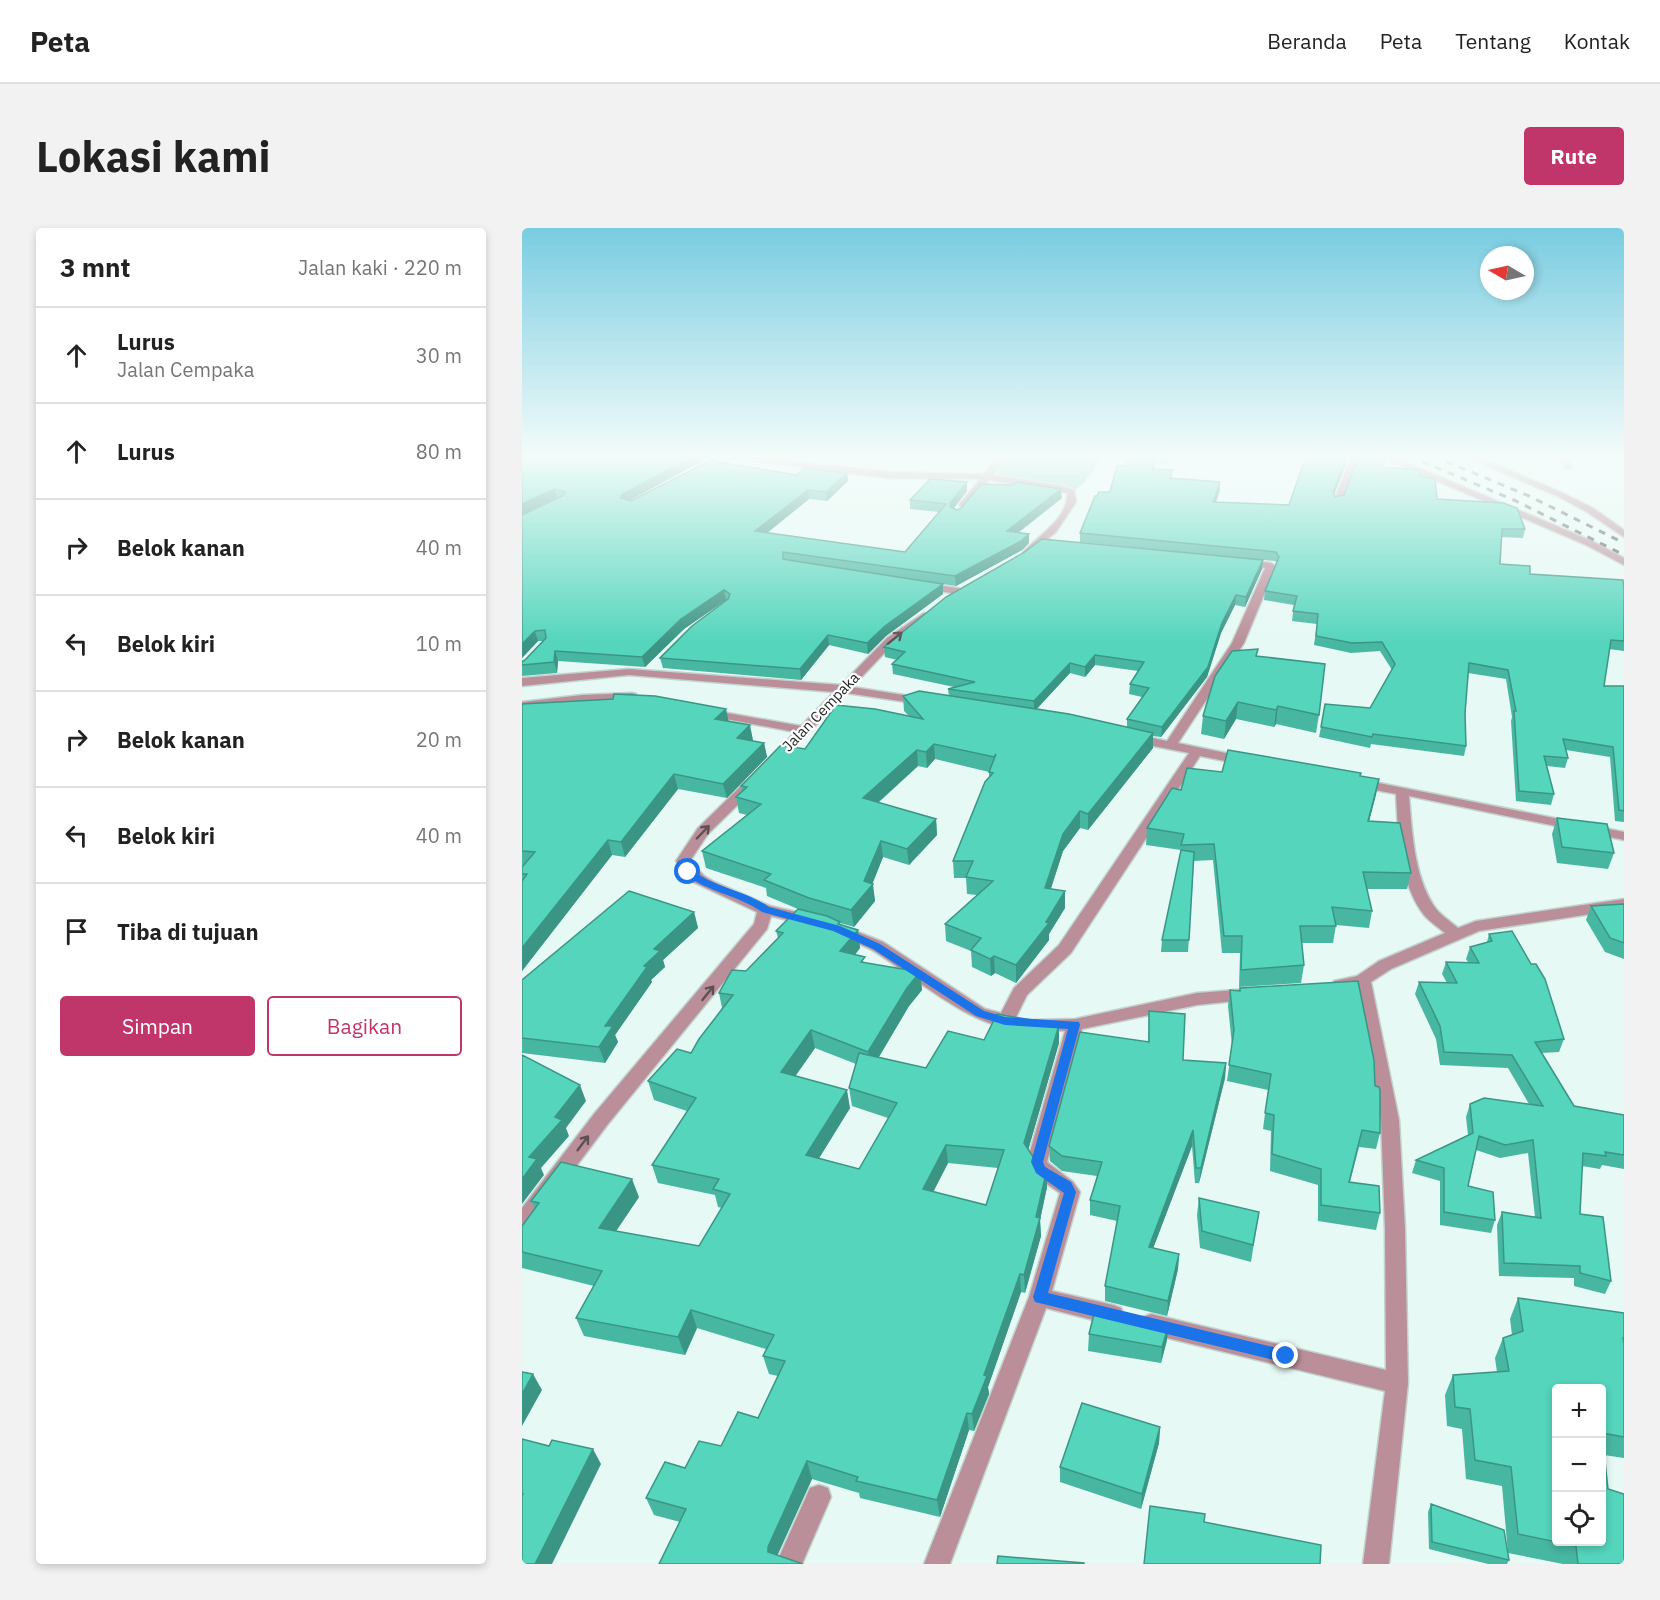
<!DOCTYPE html>
<html lang="id">
<head>
<meta charset="utf-8">
<style>
  body { margin:0; font-family:"IBM Plex Sans",sans-serif; background:#f2f2f2; color:#222 }
  .controls { position:absolute; right:18px; bottom:18px; display:grid; overflow:hidden; border-radius:6px; box-shadow:0 3px 9px #0003 }
  .controls button { width:54px; height:54px; display:grid; place-items:center; padding:0; border:0; border-bottom:2px solid #e0e0e0; background:#fff; color:#222; font:30px sans-serif }
  .compass { position:absolute; left:958px; top:18px; width:54px; height:54px; border-radius:50%; background:#fff; box-shadow:0 3px 9px #0003; rotate:279deg }
  .stop { position:absolute; width:18px; height:18px; margin:-14px; border:4px solid #1a73e8; border-radius:50%; background:#fff }
  .stop.end { background:#1a73e8; border-color:#fff; box-shadow:0 2px 6px #0008 }
  .list { margin:0; padding:0; list-style:none }
  h2 { display:flex; justify-content:space-between; align-items:center; height:78px; margin:0; padding:0 24px; font-size:26px }
  h2 small { font-size:20px; font-weight:400; color:#767676 }
  .list li { display:grid; grid-template-columns:39px 1fr auto; gap:18px; align-items:center; box-sizing:border-box; height:96px; padding:0 24px; border-top:2px solid #e0e0e0 }
  .list b { display:block; font-size:22px; white-space:nowrap }
  .list p { margin:0; font-size:20px; white-space:nowrap; color:#767676 }
  .list em { font-size:20px; font-style:normal; color:#767676 }
  .actions { display:flex; gap:12px; padding:18px 24px }
  .actions a { flex:1; padding:14px 0; border:2px solid #c1366a; border-radius:6px; text-align:center; font-size:21px; color:#c1366a }
  .actions .main { background:#c1366a; color:#fff }
  .icon { flex:none; width:33px; height:33px; fill:none; stroke:currentColor; stroke-width:2; stroke-linecap:round; stroke-linejoin:round }
  .map { position:relative; flex:none; width:1102px; height:1336px; overflow:hidden; border-radius:6px }
  header { display:flex; align-items:center; gap:36px; box-sizing:border-box; height:84px; padding:0 30px; background:#fff; border-bottom:2px solid #e0e0e0 }
  header strong { font-size:28px }
  nav { display:flex; gap:33px; margin-inline-start:auto; font-size:21px }
  .intro { display:flex; align-items:center; justify-content:space-between; box-sizing:border-box; height:144px; padding:0 36px }
  h1 { margin:0; font-size:42px }
  .button { padding:15px 27px; border-radius:6px; background:#c1366a; color:#fff; font-size:21px; font-weight:700 }
  main { display:flex; gap:36px; padding:0 36px }
  aside { flex:1; background:#fff; border-radius:6px; box-shadow:0 3px 9px #0003 }
  .map>svg:first-child { display:block }
  .green { fill:#83d2c0 }
  .lines { fill:none; stroke-linecap:round; stroke-linejoin:round }
  .street-casing { stroke:#c2d3cf; stroke-width:3 }
  .street { fill:#ba8f9a; fill-rule:evenodd }
  .rail { stroke:#545e5b; stroke-width:3; stroke-dasharray:7 7; stroke-linecap:butt }
  .wall { fill:#48b7a2; fill-rule:evenodd }
  .shaded-wall { fill:#3b9584 }
  .building { fill:#54d5bc; stroke:#3b9584; stroke-width:1.5; fill-rule:evenodd }
  .oneway { stroke:#5e5154 }
  .route { fill:#1a73e8 }
  .labels { text-anchor:middle; stroke-width:4.5; stroke-linejoin:round; paint-order:stroke }
  .street-label { font-size:15px; fill:#202725; stroke:#fff }
</style>
</head>
<body>
<header>
<strong>Peta</strong>
<nav><a>Beranda</a><a>Peta</a><a>Tentang</a><a>Kontak</a></nav>
</header>
<div class="intro"><h1>Lokasi kami</h1><a class="button">Rute</a></div>
<main>
<aside>
<h2>3 mnt<small>Jalan kaki · 220 m</small></h2>
<ul class="list">
<li><svg class="icon" aria-label="ahead" viewBox="0 0 24 24"><path d="M12 20V5M6 11l6-6 6 6"/></svg><div><b>Lurus</b><p>Jalan Cempaka</p></div><em>30 m</em></li>
<li><svg class="icon" aria-label="ahead" viewBox="0 0 24 24"><path d="M12 20V5M6 11l6-6 6 6"/></svg><div><b>Lurus</b></div><em>80 m</em></li>
<li><svg class="icon" aria-label="right" viewBox="0 0 24 24"><path d="M7 20v-9h11M14 6l5 5-5 5"/></svg><div><b>Belok kanan</b></div><em>40 m</em></li>
<li><svg class="icon" aria-label="left" viewBox="0 0 24 24"><path d="M17 20v-9H6M10 6l-5 5 5 5"/></svg><div><b>Belok kiri</b></div><em>10 m</em></li>
<li><svg class="icon" aria-label="right" viewBox="0 0 24 24"><path d="M7 20v-9h11M14 6l5 5-5 5"/></svg><div><b>Belok kanan</b></div><em>20 m</em></li>
<li><svg class="icon" aria-label="left" viewBox="0 0 24 24"><path d="M17 20v-9H6M10 6l-5 5 5 5"/></svg><div><b>Belok kiri</b></div><em>40 m</em></li>
<li><svg class="icon" aria-label="arrive" viewBox="0 0 24 24"><path d="M6 21V4h12l-3 4 3 4H6"/></svg><div><b>Tiba di tujuan</b></div></li>
</ul>
<div class="actions"><a class="main">Simpan</a><a>Bagikan</a></div>
</aside>
<div class="map">
<svg width="1102" height="1336" viewBox="0 0 1102 1336">
  <rect width="100%" height="100%" fill="#e6f9f4"/>
  <!-- green -->
  <path class="green" d="M482,228H650L645,237L580,231L560,257L549,264L464,249Z"/>
  <g class="lines">
    <!-- street casing -->
    <g class="street-casing">
      <path id="street" d="M195,228H225L365,244L462,246L477,228H486L471,247L541,258L552,262L554,274L534,304L506,327L501,324C516,308 547,290 545,265L467,252L445,279L442,280L437,277L458,251L365,250Z
        M829,228H837L820,273L813,275L812,273Z
        M857,228H869L1070,313L1102,330V337L1064,317Z
        M941,228H954L1041,265L1071,280L1102,302V309L1065,284L1035,268Z
        M1037,228H1045L1050,241H1044Z
        M720,331L749,335L754,338L722,415L656,515L723,529L729,533L723,537L678,528L549,725L505,767L494,789L500,794L498,798C460,809 384,742 350,722C339,716 325,711 313,706L310,702L313,698L318,697L361,714L463,781L479,785L492,760L537,717L667,525L611,514L605,510L611,506L645,513L710,415L743,340L717,336V332Z
        M401,355L436,360L441,363L436,366L397,360V356Z
        M402,385L406,386V390L373,414L330,459L401,470L407,474L405,477L324,465L258,535L253,536L247,532L273,504L183,487V481L279,498L312,464L107,447L0,458V450L107,441L319,457L365,410Z
        M110,465L114,466V472L0,482V474L60,467Z
        M837,551L1102,604V612L887,568C890,603 892,648 912,678C918,687 928,693 936,700L954,693L1102,671V681L957,703L869,741L849,754L877,892L883,1001L886,1155L867,1336H841L863,1163L629,1106L621,1103L618,1096L621,1089L629,1086L864,1142L863,1001L859,892L833,759L818,763L812,761L810,757L812,753L835,748L857,733L923,705C916,699 908,694 902,687C877,655 876,604 874,566L832,558L830,555L832,552Z
        M228,553L233,554L235,557L233,560L186,606L168,633L182,648L192,654L248,678L292,688L295,692L287,697L249,688L245,701L86,896L7,1001L0,1003V980L72,886L232,696L235,684L171,654L154,633L176,600L223,554Z
        M726,761L732,763L734,767L732,771L675,777L560,801L525,934L551,954L558,964L530,1063L591,1077L599,1080L602,1087L599,1094L591,1097L524,1080L428,1336H402L507,1069L538,965L515,949L505,934L543,803L513,800L511,796L513,792L553,791L675,765Z
        M297,1257L306,1260L309,1269L280,1336H254L288,1260Z"/>
    </g>
    <!-- street -->
    <use href="#street" class="street"/>
    <!-- rail -->
    <path class="rail" d="M887,228L994,273L1102,327
      M911,228L1007,268L1102,315"/>
  </g>
  <!-- wall -->
  <path class="wall" d="M0,228H189L107,273H109L195,229L196,234L274,247L325,245L326,253L305,273L287,271L245,305L383,324L417,284L388,281V272L445,254V263L432,280L435,282L540,270L496,305L507,306V315L500,322L434,358L373,349L421,366L364,408L346,426L307,417L279,452L141,440L138,430L204,372L162,401L123,439L36,433L35,445L0,448V433H2L22,413H16L0,430L35,270L0,287Z
    M634,230L633,241L650,250L698,262L694,274L767,277L824,236L812,266L813,269L822,267L862,239L898,248L915,271L1003,301L1001,310L979,309L978,336L1008,346L1102,362V423L1087,421L1082,458H1102V594L1093,593L1088,529L1044,522L1046,530L1043,540L1025,538L1032,566L1029,577L994,573L989,493L990,489L984,451L946,445L943,485L944,518L942,528L849,516L848,520L797,509L799,499L848,480L870,442L858,423L829,425L792,417L795,396L770,393L772,377L742,372L743,363L755,335L753,333L558,314V305L575,268L588,264L604,238Z
    M740,341L723,379L713,377L699,405L685,449L639,509L631,508V520L566,602L558,600L541,623L529,660L543,680L527,706V712L494,755L473,745L469,748L450,739L449,723L424,713L423,696L455,667L445,666L444,650H432L431,633L467,549V544L413,531L405,540L396,538L356,575L414,591L415,607L387,637L361,629L350,656L353,673L332,699L318,695L319,697L336,702L338,720L333,727L343,735L398,744L400,762L387,778L357,829L404,840L462,812L537,815L506,922L525,959L518,992L519,1008L503,1065L499,1064L466,1159L467,1166L452,1203L447,1202L418,1289L338,1270L337,1265L290,1251L255,1327L158,1294L132,1287L124,1270L163,1240L199,1218L236,1190L256,1148L247,1146L241,1128L244,1121L175,1100L163,1127L62,1108L54,1090L72,1058L0,1040V998L13,981L9,973L117,969L94,1003L177,1018L200,980L196,979L193,967L136,955L130,937L165,883L132,872L126,853L169,825L200,780L197,765L224,743L256,710L254,703L276,681L245,668L244,660L184,640L180,623L225,587L217,585L214,569L220,563L219,558L283,521L387,488L382,483L381,468H427L426,461L432,459L371,446L370,436L375,432L363,429L362,419ZM573,437L616,443L608,456L607,466L620,469L605,491V499L514,481L548,445L563,449ZM293,820L334,836L327,860L330,878L366,890L337,941L297,930L328,880L273,848ZM426,935L476,940L464,977L411,964Z
    M735,429L797,487L794,505L754,496L752,499L714,491L702,511L679,506L681,488Z
    M0,476L206,494L231,512L229,513L242,515L245,529L205,570L156,561L103,629L90,627L0,743V639L1,638L0,637Z
    M700,544L839,548L857,551L847,593L889,645L885,661H845L850,683L847,700L814,697L811,715H780L782,737L779,755L717,759L718,725H700L691,632L672,633L666,724H639L640,712L659,622L624,617L625,600L659,562Z
    M1035,590L1092,625L1086,641L1035,635L1030,606Z
    M1102,676V731L1083,724L1064,692L1069,678Z
    M172,684L176,700L141,732L143,739L129,752L130,754L93,807L96,814L83,835L0,825V752Z
    M967,706L1042,811L1037,824L1020,825L1052,878L1102,887V941L1080,937L1078,941L1060,938L1058,986L1089,1053L1083,1066L1052,1058V1050L977,1048L975,997L980,984L1013,989L1006,925L978,930L954,922L946,958L973,992L969,1005L918,997V953L890,945L894,932L946,907L944,889L948,876H1007L986,840L918,837L914,811L893,766L897,754L925,755L920,746L924,734H946L944,731L948,719L965,714Z
    M708,762L853,858L858,905L854,921L837,919L828,954L858,985L854,1002L796,993V957L748,943L749,903L741,901L746,862L705,853L710,817L706,778Z
    M627,783L661,832L704,835L703,850L677,955H673L670,918L631,1020L657,1026L656,1041L645,1088L583,1073V1058L595,993L568,987V972L575,948L540,943L528,933L527,918L626,814Z
    M677,970L737,984L729,1034L678,1020L675,987Z
    M996,1070L1102,1085V1230L1082,1227L1086,1261L1102,1336H1041L986,1325L980,1258L944,1251L940,1201L925,1198L923,1167L931,1147L975,1144L973,1130L981,1110L990,1107L988,1091Z
    M567,1106L645,1112L639,1135L566,1123Z
    M638,1199L637,1215L619,1281L538,1254V1239Z
    M909,1276L987,1332L985,1336H966L907,1321L906,1284Z"/>
  <!-- shaded-wall -->
  <path class="shaded-wall" d="M172,228H189L101,276L98,270L99,267Z
    M825,228L824,236L810,272L811,264Z
    M325,245L326,253L305,273L304,264Z
    M445,254V263L428,285V275Z
    M698,254V262L691,282V274Z
    M33,261L35,270L0,287V276Z
    M539,261L540,270L485,313V303Z
    M286,262L287,271L235,313L233,303Z
    M507,306V315L500,322L434,358L433,348Z
    M741,332L740,341L723,379L724,369Z
    M421,356V366L364,408L346,426L345,415L363,398Z
    M202,362L204,372L162,401L123,439L120,429L159,391Z
    M714,367L713,377L699,405L685,449L639,509L640,499L700,395Z
    M13,403L16,413L0,430V416Z
    M306,407L307,417L279,452L278,441Z
    M33,423L36,433L35,445L32,434Z
    M573,427V437L563,449V439Z
    M548,435V445L512,484V473Z
    M716,474L714,491L702,511L704,493Z
    M756,478L754,496L752,499L754,482Z
    M204,481L207,495L193,491Z
    M228,497L231,512L218,524L215,510Z
    M631,505V520L566,602V586Z
    M242,515L245,529L205,570L201,556Z
    M412,516L413,531L405,540L404,524Z
    M395,522L396,538L343,586L341,570Z
    M152,546L156,561L103,629L99,614Z
    M857,551L854,567L843,609L846,593Z
    M558,583V600L541,623L524,676L523,660L541,606Z
    M414,591L415,607L387,637L385,621Z
    M86,612L90,627L0,743V720Z
    M359,613L361,629L350,657L351,656L353,673L332,699L329,682L342,653Z
    M543,663V680L527,706V712L494,755V737L524,694Z
    M172,684L176,700L141,732L143,739L129,752L130,754L93,807L96,814L83,835L77,819L83,798L122,738L132,721Z
    M336,702L338,720L321,741L318,723Z
    M472,728L473,745L469,748L468,731Z
    M398,744L400,762L387,778L349,842L346,824L385,760Z
    M537,797V815L503,933L502,915Z
    M289,802L293,820L263,863L259,844Z
    M704,835L703,850L677,955L679,940Z
    M58,857L64,873L44,900L47,908L19,940L22,947L0,976V951L7,929L33,889Z
    M325,862L328,880L288,945L284,927Z
    M671,902L670,918L626,1034L627,1019Z
    M424,917L426,935L403,980L401,961Z
    M525,941V959L518,992L519,1008L503,1065L502,1047Z
    M110,951L117,969L84,1018L77,1000Z
    M657,1026L656,1041L645,1088L646,1073Z
    M498,1046L499,1064L466,1159L467,1166L452,1203L450,1186L462,1147Z
    M169,1082L175,1100L163,1127L156,1109Z
    M647,1096L645,1112L639,1135L640,1119Z
    M11,1146L20,1162L0,1198V1166Z
    M445,1185L447,1202L418,1289L415,1272Z
    M638,1199L637,1215L619,1281L620,1266Z
    M71,1221L79,1236L30,1336H13Z
    M285,1233L290,1251L252,1335L246,1324V1319Z"/>
  <!-- building -->
  <path class="building" d="M0,228H172L99,267L98,270L109,273L195,229L190,233L274,247L283,240L325,245L304,264L286,262L233,303L383,324L424,276L388,272L408,251L445,254L428,275V279L435,282L439,280L459,256L490,257L495,254L539,261L485,303L507,306L499,313L433,348L261,324V331L266,332L421,356L363,398L345,415L306,407L278,441L138,430L170,398L206,371L208,366L202,362L159,391L120,429L33,423L32,434L0,437V433H2L24,410L23,402L13,403L0,416V287L42,267L43,264L33,261L0,276Z
    M608,228L634,230L631,241L650,242L648,250L698,254L691,274L767,277L784,228H825L811,264L813,269L822,267L837,228H864L861,239L898,242V248L913,251L915,271L981,275L995,280L1003,301H980L978,336L1008,338V346L1101,352L1102,362V413L1089,412L1082,458H1102V583L1097,582L1091,519L1041,511L1046,530L1022,528L1032,566L997,563L992,483H994L986,442L947,435L943,485L944,518L851,506L850,509L799,499L803,476L848,480L873,436L860,414L830,415L794,408L796,386L771,383L775,368L743,363L757,329L754,324L558,305L573,268H575L577,264H588L595,238H604Z
    M520,311L741,332L724,369L714,367L700,395L686,439L640,499L605,491L627,460L608,456L622,434L573,427L563,439L548,435L512,473L426,461L453,454L370,436L383,424L362,419L424,369L501,325Z
    M736,421L734,428L803,436L797,487L756,478L754,482L716,474L704,493L681,488L693,448L710,423Z
    M397,463L547,486L631,505L566,586L558,583L541,606L523,660L543,663L524,694L527,695L494,737L472,728L468,731L449,722L459,710L423,696L471,653L444,649L451,633H431L463,554L471,545L467,544L474,526L472,529L412,516L404,524L395,522L341,570L414,591L385,621L359,613L342,653L351,656L329,682L287,670L242,652L249,646L180,623L239,576L214,569L225,559L219,558L259,517L283,521L314,477L353,481L401,491L381,468Z
    M92,466L133,468L204,481L193,491L228,497L215,510L242,515L201,556L152,546L99,614L86,612L0,720V653L5,646H0V639L13,624L0,623V476L91,471Z
    M706,522L839,545L838,548L857,551L846,593L878,595L889,645L841,644L850,683L810,679L814,698H778L782,737L719,742L720,708H702L692,616L659,617L662,606L625,600L650,560L659,562L665,540L700,544Z
    M1035,590L1085,596L1092,625L1040,619Z
    M659,622L672,624L667,712H640Z
    M107,663L172,684L132,721L138,723L122,738L125,739L83,798H91L77,819L0,810V752Z
    M1102,676V715L1088,710L1069,678Z
    M276,681L305,688L318,694L316,696L336,702L318,723L343,729L339,734L398,744L385,760L346,824L289,802L259,844L325,862L284,927L337,941L375,875L327,860L337,825L404,840L426,803L462,812L475,786L537,797L502,915L513,932L525,941L514,989L518,990L502,1047L498,1046L462,1147L465,1148L450,1186L445,1185L415,1272L334,1253L336,1249L285,1233L246,1319V1324L281,1336H137L164,1281L124,1270L143,1234L163,1240L177,1213L199,1218L216,1184L236,1190L263,1133L241,1128L252,1107L169,1082L156,1109L54,1090L80,1043L0,1024V998L17,975L9,973L39,934L110,951L77,1000L177,1018L208,966L191,961L197,951L130,937L174,870L126,853L155,821L169,825L177,811L211,767L197,765L210,742L224,743L261,705L254,703ZM424,917L482,922L464,977L401,961Z
    M990,703L1009,736H1014L1023,751L1042,811L1013,814L1052,878L1102,887V927L1083,924L1084,928L1061,925L1058,986L1081,989L1089,1053L1058,1045V1038L982,1035L980,984L1019,990L1011,912L983,917L957,908L946,958L971,964L973,992L922,984V940L894,932L951,905L948,876L962,870L1021,878L990,827L922,824L918,798L897,754L935,755L924,734L957,735L948,719L970,713L967,706Z
    M836,753L852,832L853,858L857,859L858,862V905L840,902L827,954L857,958L858,985L799,977V941L750,926L752,887L743,885L749,846L707,837L712,802L708,762L718,763V760Z
    M627,783L663,786L661,832L704,835L679,940H674L671,902L627,1019L657,1026L646,1073L583,1058L598,978L568,972L580,934L540,928L527,918L558,804L627,814Z
    M0,827L58,857L33,889L40,892L7,929L15,931L0,951Z
    M677,970L737,984L731,1017L680,1003Z
    M996,1070L1102,1085V1110H1101L1102,1115V1209L1080,1205L1086,1261L1102,1266V1336H1056L1054,1318L996,1306L989,1239L953,1232L948,1181L933,1179L931,1147L987,1143L981,1110L1001,1103ZM1035,1161H1080V1314H1035Z
    M574,1078L647,1096L640,1119L567,1106Z
    M0,1144L11,1146L0,1166Z
    M560,1175L638,1199L620,1266L538,1239Z
    M0,1211L27,1218L30,1212L71,1221L13,1336H0V1268L1,1266H0Z
    M909,1276L982,1302L987,1332L910,1314Z
    M628,1278L683,1286L682,1294L799,1317L798,1336H622Z
    M476,1328L562,1335V1336H475Z"/>
  <!-- one-way arrows -->
  <defs><path id="oneway-shaft" d="M-6 0H5M1.5-3L5.5 0L1.5 3" fill="none" stroke-width="1.6" stroke-linecap="round" stroke-linejoin="round" transform="scale(1.5)"/></defs>
  <g class="oneway">
    <use href="#oneway-shaft" transform="translate(373 410) rotate(-39)"/>
    <use href="#oneway-shaft" transform="translate(181 604) rotate(-46)"/>
    <use href="#oneway-shaft" transform="translate(186 765) rotate(-51)"/>
    <use href="#oneway-shaft" transform="translate(61 915) rotate(-53)"/>
  </g>
  <!-- sky -->
  <linearGradient id="sky" x2="0" y2="1"><stop stop-color="#79cce1"/><stop offset="0.55" stop-color="#f4fcfa"/><stop offset="1" stop-color="#f4fcfa" stop-opacity="0"/></linearGradient>
  <rect width="1102" height="415" fill="url(#sky)"/>
  <!-- route -->
  <path class="route" d="M163,641H169C192,660 223,662 247,679L318,698L358,716L462,783L483,789L557,794L558,797L521,934L523,939L549,954L554,964L526,1065L764,1122L769,1124L771,1128L769,1133L764,1135L513,1074L511,1069L542,965L514,945L509,934L546,801L483,797L454,788L351,721L311,703L240,684C216,667 185,664 163,646Z"/>
  <g class="labels">
    <!-- street labels -->
    <g class="street-label">
      <text transform="translate(299 484) rotate(-46)" y="5">Jalan Cempaka</text>
    </g>
  </g>
</svg>
<div class="controls">
<button>+</button>
<button>−</button>
<button><svg class="icon" aria-label="locate" viewBox="0 0 24 24"><circle cx="12" cy="12" r="6"/><path d="M12 2v4M12 18v4M2 12h4M18 12h4"/></svg></button>
</div>
<svg class="compass" viewBox="-18 -18 36 36"><path d="M0-13l5 13h-10z" fill="#e53935"/><path d="M0 13l5-13h-10z" fill="#767676"/></svg>
<div class="stop" style="left:166px;top:644px"></div>
<div class="stop end" style="left:764px;top:1128px"></div>
</div>
</main>
</body>
</html>
